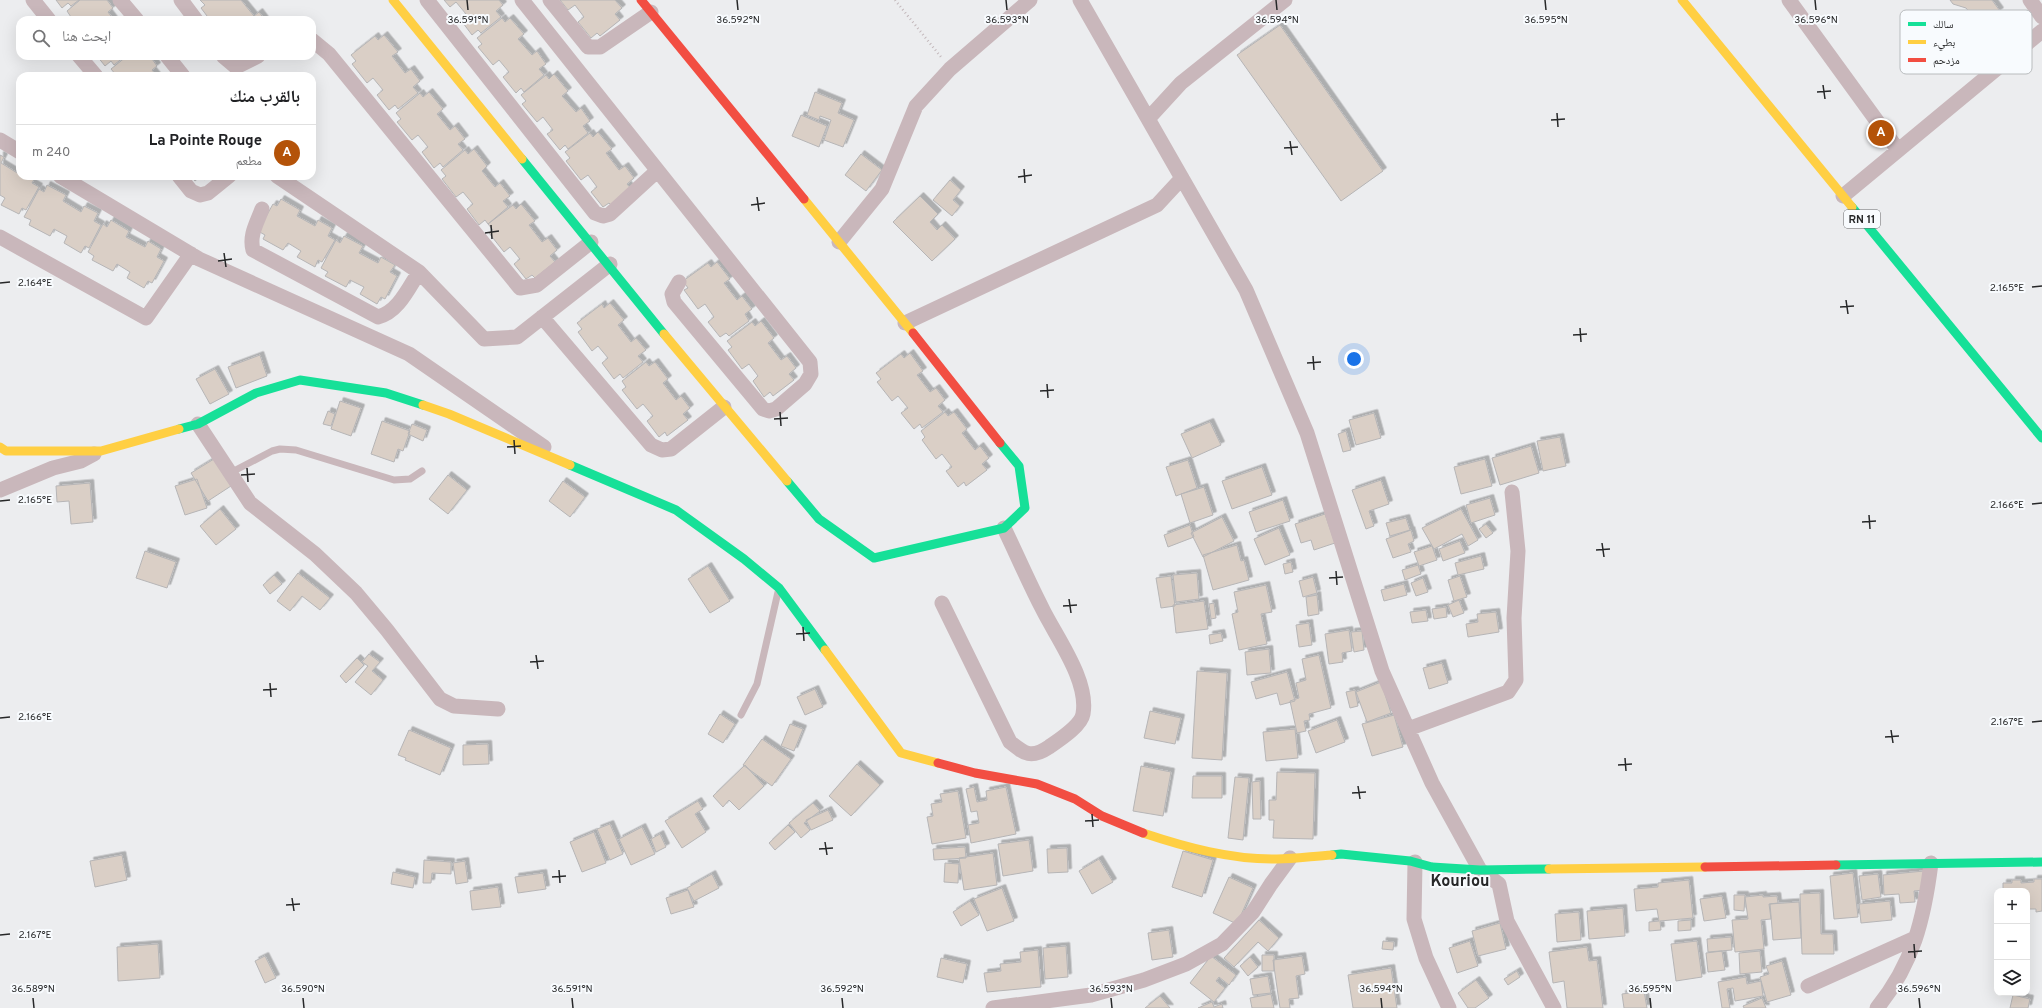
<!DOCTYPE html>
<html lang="ar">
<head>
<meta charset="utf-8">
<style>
  body { margin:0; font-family:Overpass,"Noto Naskh Arabic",sans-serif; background:#f2f2f2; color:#202124; direction:rtl }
  .controls { position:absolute; right:12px; bottom:12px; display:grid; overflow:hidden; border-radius:8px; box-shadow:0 4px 16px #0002 }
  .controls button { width:36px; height:36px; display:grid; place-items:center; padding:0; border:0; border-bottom:1px solid #e0e0e0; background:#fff; color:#202124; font:20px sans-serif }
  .you { position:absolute; left:1354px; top:359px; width:14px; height:14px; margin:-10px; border:3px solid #fff; border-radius:50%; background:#1a73e8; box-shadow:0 0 0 6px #1a73e833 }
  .badge { display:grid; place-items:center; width:26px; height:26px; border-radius:50%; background:#b45309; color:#fff; font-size:13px; font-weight:700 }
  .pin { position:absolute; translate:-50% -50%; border:2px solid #fff; box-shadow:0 1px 4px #0006 }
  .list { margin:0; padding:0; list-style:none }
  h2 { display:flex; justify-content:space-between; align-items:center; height:52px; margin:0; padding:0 16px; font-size:17px }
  h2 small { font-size:13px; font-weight:400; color:#757577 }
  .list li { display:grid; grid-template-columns:26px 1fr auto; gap:12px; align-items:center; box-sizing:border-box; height:56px; padding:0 16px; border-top:1px solid #e0e0e0 }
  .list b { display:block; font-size:15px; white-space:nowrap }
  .list p { margin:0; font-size:13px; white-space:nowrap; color:#757577 }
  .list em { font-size:13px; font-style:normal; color:#757577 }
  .icon { flex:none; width:22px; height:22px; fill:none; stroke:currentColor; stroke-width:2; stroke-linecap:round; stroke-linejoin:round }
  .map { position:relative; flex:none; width:2042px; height:1008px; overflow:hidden; direction:ltr }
  .search { position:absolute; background:#fff; box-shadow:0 4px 16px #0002; left:16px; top:16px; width:300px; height:44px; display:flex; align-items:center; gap:10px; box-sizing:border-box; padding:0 14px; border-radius:12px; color:#757577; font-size:15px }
  .panel { position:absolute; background:#fff; box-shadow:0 4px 16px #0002; left:16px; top:72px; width:300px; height:108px; border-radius:12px; direction:rtl }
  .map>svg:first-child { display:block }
  .building { fill:#dacfc6; stroke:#b6b5b6; filter:url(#shadow) }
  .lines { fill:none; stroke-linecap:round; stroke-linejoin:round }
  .path { stroke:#c2b7ba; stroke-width:2.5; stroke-dasharray:1 3; stroke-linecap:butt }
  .lane { stroke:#c9b7bb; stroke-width:7 }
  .street { stroke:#c9b7bb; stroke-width:15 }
  .fast { stroke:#16e098; stroke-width:9 }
  .slow { stroke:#ffcf43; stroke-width:9 }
  .jam { stroke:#f24e42; stroke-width:9 }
  .ticks { fill:none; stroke:#272829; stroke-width:1.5 }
  .labels { text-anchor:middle; stroke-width:4; stroke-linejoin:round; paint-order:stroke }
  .shield { fill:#f8fbfe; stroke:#666769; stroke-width:1 }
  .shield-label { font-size:11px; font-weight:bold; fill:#272829 }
  .district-label { font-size:16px; font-weight:bold; fill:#272829; stroke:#f8fbfe }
  .key { fill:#f8fbfe; stroke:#b9bcbe; stroke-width:1 }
  .key-label { font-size:11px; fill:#272829 }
  .ticks-label { font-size:10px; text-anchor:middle; fill:#272829; stroke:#f8fbfe; stroke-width:4; stroke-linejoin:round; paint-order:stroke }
</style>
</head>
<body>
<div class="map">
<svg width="2042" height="1008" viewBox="0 0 2042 1008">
  <defs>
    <filter id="shadow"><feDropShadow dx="3.5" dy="-3.5" stdDeviation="0" flood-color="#0004"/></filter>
  </defs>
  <rect width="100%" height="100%" fill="#ecedef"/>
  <!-- building -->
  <path class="building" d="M56,0H79L71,6L68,3L62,8Z
    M80,0H107L113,8L108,12L114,20H68L71,17L67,11Z
    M200,0H241L254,16L259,12L265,20H210L201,8L205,5Z
    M444,0H499L503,5L496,11L501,17L481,33L478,30L472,35L460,19L466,14L456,2L450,7Z
    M560,0H615L622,8L615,14L620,20L600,36L597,33L591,38L578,22L584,17L575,5L568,10Z
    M1950,0H1992L2000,11L1980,25L1966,8L1953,4Z
    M502,18L505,22L510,18L524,34L518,39L532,55L537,51L546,64L539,69L544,75L524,92L521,88L516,93L503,77L509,72L499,60L493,65L478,47L482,44L477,38Z
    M1280,25L1383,171L1341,201L1237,55Z
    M384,35L398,52L392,56L405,73L411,69L420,81L413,87L418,93L398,109L395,105L389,110L377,95L383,90L373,78L367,83L352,64L356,61L351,55L375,36L378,40Z
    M97,56H125L114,65L111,61L105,66Z
    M127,56H150L157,66L152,70L157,76H114L116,75L111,69Z
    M554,74L568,91L562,96L576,112L581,108L590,121L583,126L588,133L568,149L565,145L560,150L547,134L553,130L543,117L537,122L522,104L526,101L521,95L546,75L549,79Z
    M429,92L443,109L437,114L450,130L455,126L465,139L458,144L463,150L443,167L440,163L434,168L422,152L428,147L418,135L412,140L397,122L401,119L396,113L420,93L423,97Z
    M815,92L842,103L838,113L854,120L843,147L824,140L831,120L820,116L819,120L807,115Z
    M801,115L827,126L819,147L792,136Z
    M598,132L612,149L606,153L619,170L625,166L634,178L627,184L632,190L612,206L609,203L603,207L591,192L597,187L588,175L581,180L566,161L570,158L565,152L590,133L593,137Z
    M474,149L487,166L482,171L495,187L500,183L510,196L503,201L508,207L488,224L485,220L479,225L467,209L473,204L463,192L456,197L442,179L446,176L441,170L465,150L468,154Z
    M861,154L882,170L866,191L845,175Z
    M0,155L4,157L1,163L19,174L20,172V176H36L32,183L39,187L26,210L22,208L19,214L1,205L5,198L0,195Z
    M191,176H209L204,180L201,176L195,181Z
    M950,180L961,190L953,200L960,206L952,216L933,200Z
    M47,185L66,195L63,201L81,212L84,206L98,213L94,221L101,225L89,248L85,246L81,253L64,243L67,236L54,229L50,236L29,225L31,220L24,217L39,189L44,192Z
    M920,196L938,214L930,222L937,230L942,225L955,239L932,261L893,222Z
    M281,199L300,210L297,216L315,226L318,220L332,228L328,236L335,240L322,262L318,260L315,267L297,257L301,251L288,243L283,250L263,239L265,235L258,231L273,204L277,206Z
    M521,204L535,221L529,225L542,242L548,238L557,250L550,256L555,262L535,278L532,275L526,279L514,264L520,259L510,247L504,252L489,233L493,230L488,224L513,205L516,209Z
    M111,220L129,231L126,237L145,247L148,241L161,249L157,257L164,261L152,283L148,281L144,288L127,278L130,272L117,264L113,271L92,260L94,256L88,252L103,224L107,227Z
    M344,236L363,246L359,253L378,263L381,257L395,265L390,272L397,276L385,299L381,297L377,304L360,294L364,287L350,280L346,287L325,276L328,272L321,268L336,240L340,243Z
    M717,262L730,279L724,283L737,300L742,296L752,309L745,314L749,321L729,336L726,333L720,337L708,322L714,317L705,304L698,309L684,290L688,288L683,281L708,263L711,267Z
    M610,303L624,320L618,325L631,342L636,338L646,350L638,356L643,362L623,378L620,374L614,379L602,363L608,358L598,346L592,351L578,332L582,329L577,323L602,304L604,308Z
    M761,321L774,338L768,343L781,360L787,356L796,368L789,374L794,380L773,396L770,392L764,397L753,381L758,376L749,364L742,369L728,350L732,347L727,341L752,322L755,326Z
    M910,353L923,371L917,375L930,392L936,388L945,400L938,406L943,412L922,428L920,424L914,429L901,413L908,408L898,396L892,401L877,382L881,379L876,373L901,354L904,358Z
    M260,355L267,376L236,388L228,367Z
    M646,362L649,366L655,362L668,379L663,383L676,400L681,396L690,408L683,414L688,420L667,436L665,432L659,437L647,421L653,416L643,404L637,409L622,390L626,387L622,381Z
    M215,369L229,394L210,404L196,379Z
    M340,401L361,408L351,436L331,429Z
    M328,411L335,414L331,426L323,424Z
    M945,412L948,416L954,412L967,429L962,433L975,450L980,446L989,458L982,464L987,470L966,486L964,482L958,487L946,471L952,467L942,454L936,459L922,440L925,437L921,431Z
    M1374,413L1381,438L1356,445L1349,420Z
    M382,421L410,431L403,451L398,449L394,462L371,454Z
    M1210,422L1221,445L1192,458L1181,434Z
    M412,424L427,430L423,441L408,434Z
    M1346,431L1351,450L1343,452L1338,434Z
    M1560,437L1566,466L1543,471L1537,441Z
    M1531,446L1539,473L1500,485L1492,458Z
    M214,459L231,486L208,501L191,473Z
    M1485,459L1492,486L1461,494L1454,467Z
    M1188,460L1197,488L1176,496L1166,467Z
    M1262,467L1272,495L1232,509L1222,481Z
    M448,475L467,490L448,514L429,499Z
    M197,479L207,508L185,515L175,486Z
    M1381,480L1389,504L1369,511L1374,526L1366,529L1352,490Z
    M563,481L585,497L570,517L549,501Z
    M90,483L93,522L71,524L69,501L57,502L56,486Z
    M1204,487L1213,515L1190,523L1181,494Z
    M1490,498L1495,515L1471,523L1466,505Z
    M1283,500L1290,521L1256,532L1249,512Z
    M220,509L236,529L216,545L200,526Z
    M1461,509L1478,540L1468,546L1462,534L1434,549L1422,528Z
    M1325,514L1335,543L1314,550L1311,540L1301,543L1295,524Z
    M1222,517L1234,541L1203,557L1191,533Z
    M1406,518L1410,530L1390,536L1386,523Z
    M1486,524L1493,533L1486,538L1479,529Z
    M1190,525L1194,537L1168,547L1164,535Z
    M1279,528L1290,555L1265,565L1254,539Z
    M1411,530L1414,541L1408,544L1411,552L1393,558L1386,539Z
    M1460,541L1465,553L1443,561L1439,549Z
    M1237,545L1241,561L1244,560L1249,580L1213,590L1203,555Z
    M1432,546L1437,560L1419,566L1414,552Z
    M145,551L176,562L167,588L136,578Z
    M1481,556L1484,569L1458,575L1455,563Z
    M1291,562L1293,572L1285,574L1283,564Z
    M1418,565L1421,574L1405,580L1402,570Z
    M708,566L730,601L710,613L688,579Z
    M298,573L330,598L320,610L302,596L290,611L277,601Z
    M1197,573L1199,599L1176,602L1173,575Z
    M274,575L282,584L270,594L263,585Z
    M1171,576L1175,606L1161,608L1156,578Z
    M1460,576L1467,597L1454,601L1448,580Z
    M1313,577L1317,593L1303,597L1299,581Z
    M1423,578L1428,592L1416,596L1411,583Z
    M1404,584L1407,595L1384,601L1381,590Z
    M1266,585L1272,612L1261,614L1267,644L1239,650L1232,614L1238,612L1234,592Z
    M1317,595L1319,614L1308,616L1306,597Z
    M1459,600L1464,613L1453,617L1448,605Z
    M1204,601L1208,629L1176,633L1173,605Z
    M1214,603L1216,618L1211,619L1209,604Z
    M1446,607L1447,617L1434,619L1432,609Z
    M1426,610L1428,621L1412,623L1410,612Z
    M1496,612L1499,632L1468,637L1466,624L1478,622L1477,614Z
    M1309,623L1312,645L1299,647L1296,625Z
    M1349,630L1352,651L1342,653L1343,662L1329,664L1325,634Z
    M1362,631L1364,650L1354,652L1351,632Z
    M1221,633L1223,641L1210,644L1209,635Z
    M1269,649L1271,673L1247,675L1245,652Z
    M369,654L380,662L372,671L383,680L371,695L355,682L368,666L362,662Z
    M1319,655L1331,708L1309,714L1310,720L1304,721L1306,731L1297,733L1290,701L1299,698L1296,683L1306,680L1302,659Z
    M357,658L364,665L346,683L340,676Z
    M1442,663L1448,683L1429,689L1423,668Z
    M1197,671L1227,673L1222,760L1192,758Z
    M1287,672L1295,701L1280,705L1277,693L1256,699L1251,682Z
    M1381,682L1391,713L1367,722L1356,692Z
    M815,689L823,707L805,715L797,697Z
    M1355,690L1358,706L1350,708L1346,692Z
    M1150,711L1181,718L1175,744L1144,738Z
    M720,714L735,724L723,743L708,734Z
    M1394,715L1403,747L1372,756L1362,724Z
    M1337,720L1345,742L1316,753L1308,731Z
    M790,724L803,729L794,751L781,746Z
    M1295,729L1298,758L1266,761L1263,732Z
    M409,730L451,748L440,775L405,760L406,758L398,755Z
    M762,739L791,759L772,786L743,765Z
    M488,744L489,764L463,765V745Z
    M857,764L880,785L851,816L829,796Z
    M745,765L764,786L739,810L729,800L723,807L713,796Z
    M1141,766L1171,772L1163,816L1133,811Z
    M1277,772L1315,773L1313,839L1273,838L1274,820H1269V800H1276Z
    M1193,776H1222V798H1192Z
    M1235,777L1249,778L1243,840L1228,838Z
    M1260,781L1261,819H1253L1252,782Z
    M974,787L977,802L987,800L986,791L1006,787L1016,834L971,843L968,825L979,823L977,811L971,812L966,789Z
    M958,791L966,838L932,844L927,817L933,816L931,804L942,802L940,794Z
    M698,801L703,809L695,814L706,832L682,848L665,821Z
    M813,803L820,811L804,823L810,830L801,838L789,823Z
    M828,810L833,820L811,830L806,820Z
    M610,824L623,854L610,860L597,829Z
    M788,825L795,832L775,850L769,843Z
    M642,827L655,854L631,865L619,839Z
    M594,832L606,863L582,872L570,842Z
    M660,834L666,847L656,852L651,839Z
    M1029,840L1033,871L1003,876L998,844Z
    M965,847L966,858L934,860L933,849Z
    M1067,848L1068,872L1048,873L1047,849Z
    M1183,851L1213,860L1202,897L1172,887Z
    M993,853L997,885L964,890L959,858Z
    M122,855L127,880L95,887L90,861Z
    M1099,859L1113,882L1092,894L1079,871Z
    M424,860L451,862V874L432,873L431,883H423Z
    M465,861L468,882L456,884L453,863Z
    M945,863L959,864L958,883L944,882Z
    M1924,871L1925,890L1914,891L1915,902L1900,903L1899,894L1884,895L1883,875Z
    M393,872L415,877L413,888L391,884Z
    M543,873L546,889L518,893L515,877Z
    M1853,873L1858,917L1834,919L1830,876Z
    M712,874L719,888L694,901L687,888Z
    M1878,874L1881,897L1862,900L1859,876Z
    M1229,877L1253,888L1237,924L1213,913Z
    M2034,879H2042V911L2036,912V909H2027V891H2003V883H2012V880H2021V883L2034,882Z
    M1689,880L1693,918L1660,921L1661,930L1649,931V922L1659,921L1657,909L1636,911L1634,889L1658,887V883Z
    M498,887L501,907L472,910L470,891Z
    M1002,888L1014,921L987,931L974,899Z
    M688,890L694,907L671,914L666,898Z
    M1820,893L1821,934H1833L1834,954H1802L1800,894Z
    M1734,895H1745L1744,911L1734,910Z
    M1763,895V897L1777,896L1778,903L1769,904L1771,919L1761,920L1764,949L1735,952L1732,920L1748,919L1745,897Z
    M1722,896L1726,918L1704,921L1700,899Z
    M970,901L979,915L961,926L953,912Z
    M1890,901L1892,920L1861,923L1859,904Z
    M1799,902L1801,938L1773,940L1770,904Z
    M1623,908L1625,936L1589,939L1587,911Z
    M1579,912L1581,940L1557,942L1555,914Z
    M1259,920L1279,938L1268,951L1258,942L1234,967L1224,958Z
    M1691,920V930L1678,931V921Z
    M1500,923L1506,949L1478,956L1472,931Z
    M1169,930L1173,957L1152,960L1148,933Z
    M1731,937L1732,950L1708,952L1707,939Z
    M1383,941L1394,942L1393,950L1382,949Z
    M1470,941L1478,966L1457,973L1449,948Z
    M1697,941L1702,977L1676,981L1671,944Z
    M158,944L160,978L118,981L117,947Z
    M1066,946L1068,977L1045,979L1043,948Z
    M1587,947L1589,961L1597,960L1603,1008H1567L1564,981L1553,983L1549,952Z
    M1038,950L1041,987L987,992L984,973L1001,971L1000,964L1021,962L1020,952Z
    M1722,951L1725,970L1708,972L1706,953Z
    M1760,951L1762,972L1740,974L1739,953Z
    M1262,955H1274V971H1262Z
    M265,956L276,978L265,983L255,961Z
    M1211,956L1236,975L1229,985L1219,977L1216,981L1225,988L1214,1002L1190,983Z
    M1302,956L1305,974L1296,976L1299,998L1289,999L1290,1008H1280L1273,960Z
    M1250,957L1258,967L1248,976L1240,966Z
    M941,958L967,964L963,983L937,977Z
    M1782,961L1791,995L1767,1002L1760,977L1769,974L1766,966Z
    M1391,968L1397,1008H1353L1348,975Z
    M1517,971L1520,977L1508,985L1504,979Z
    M1268,976L1271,993L1253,995L1250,979Z
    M1746,977L1747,984L1761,981L1763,996L1735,1001L1733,988L1727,989L1730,1008H1722L1718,982Z
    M1476,980L1489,998L1475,1008H1468L1458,993Z
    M1644,991L1647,1008H1624L1622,994Z
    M1271,994L1274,1008H1252L1250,998Z
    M2013,995L2030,999L2028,1008H2010Z
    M1160,996L1170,1008H1145Z
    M1762,998L1766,1008H1744L1743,1006Z
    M1212,1002L1214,1007L1222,1004L1223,1008H1198Z"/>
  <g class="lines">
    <!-- path -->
    <path class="path" d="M895,0L941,57"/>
    <!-- lane -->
    <path class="lane" d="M230,473L272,451L280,449L296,450L394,480L410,479L422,471
      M741,715L757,684L778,592"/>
    <!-- street -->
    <path class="street" d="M33,0L49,20
      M120,0L137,20
      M181,0L196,20
      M427,0L595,213L603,216L610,214L657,171
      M522,0L810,362L811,374L805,384L776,409L769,411L763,409L674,302L672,294L679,282
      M550,0L588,47H600L651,12
      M1080,0L1246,290L1307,433L1382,671L1432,783L1480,870L1499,884L1507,921L1554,1008
      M1789,0L1898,150
      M2030,0L2042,17
      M312,40L329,54L520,288L537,285L591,242
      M79,56L96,76
      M167,56L183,76
      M223,56L236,67L258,56
      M1148,119L1181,83L1285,0
      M0,140L20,152
      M60,176L199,259L409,354L544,447
      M179,176L191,191L200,195L208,193L229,176
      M277,176L419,272L484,339L517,337L610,264
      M1843,196L2042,31
      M262,209C257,223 249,235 253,250L378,317C398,312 408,289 419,272
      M0,237L146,318L191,254
      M839,242L882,189L916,106L950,69L1030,0
      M542,317L651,445L662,450L671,449L724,407
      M905,323L1157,205L1182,178
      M198,424L250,503L315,554L356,593L387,630L440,699L454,706L498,709
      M0,490L53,468L81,461L94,454
      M942,603L1010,742C1025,754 1031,759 1049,747C1059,740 1081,726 1083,714C1089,681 1057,638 1043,610C1029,583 1017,555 1004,528
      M1408,729L1508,692L1516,680L1514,618L1518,551L1512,492
      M1415,862L1414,919L1426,958L1449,1008
      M1808,986L1915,938
      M993,1008L1091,995L1144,980L1186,964L1222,944L1253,912L1271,884L1290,858
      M1877,1008C1913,964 1924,919 1931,863"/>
    <!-- fast -->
    <path class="fast" d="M522,159L664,334
      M1852,207L2042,438
      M179,429L198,424L256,393L300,380L386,393L423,405
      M570,465L676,510L744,559L779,588L825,650
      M787,481L819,519L874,558L1004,528L1025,508L1019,466L1000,443
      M1332,855L1341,854L1410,861L1432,867L1480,870L1549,869
      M1836,865L2042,862"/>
    <!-- slow -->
    <path class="slow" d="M393,0L522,159
      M1682,0L1852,207
      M804,199L913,333
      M664,334L787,481
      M423,405L449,414L570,465
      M0,447L6,451H101L179,429
      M825,650L901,753L938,763
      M1143,833C1185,847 1232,860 1277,859C1295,859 1314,856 1332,855
      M1549,869L1705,867"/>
    <!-- jam -->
    <path class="jam" d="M641,0L804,199
      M913,333L1000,443
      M938,763L975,773L1037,784L1075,799L1102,816L1143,833
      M1705,867L1836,865"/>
  </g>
  <!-- ticks -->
  <path class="ticks" d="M467,0L468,10M737,0L738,10M1006,0L1007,10M1276,0L1277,10M1545,0L1546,10M1815,0L1816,10M1823,85L1825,99M1817,92L1831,91M1557,113L1558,127M1551,120L1565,119M1290,141L1292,155M1284,148L1298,147M1024,169L1025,183M1018,177L1032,175M757,197L759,211M751,205L765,203M491,225L492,239M485,233L499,231M224,253L226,267M218,261L232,259M0,283L10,282M2032,287L2042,286M1846,300L1848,314M1840,307L1854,306M1580,328L1581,342M1573,335L1587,334M1313,356L1314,370M1307,363L1321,362M1047,384L1048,398M1040,391L1054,390M780,412L781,426M774,419L788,418M514,440L515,454M507,447L521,446M247,468L248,482M241,475L255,474M0,501L10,500M2032,504L2042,503M1869,515L1870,529M1862,522L1876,521M1602,543L1604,557M1596,550L1610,549M1336,571L1337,585M1329,578L1343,577M1069,599L1071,613M1063,606L1077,605M803,627L804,641M796,634L810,633M536,655L538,669M530,662L544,661M270,683L271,697M263,690L277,689M0,718L10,717M2032,722L2042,721M1891,730L1893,743M1885,737L1899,736M1625,758L1626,771M1618,765L1632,764M1358,786L1360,799M1352,793L1366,792M1092,814L1093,827M1085,821L1099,820M825,842L827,855M819,849L833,848M559,870L560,883M552,877L566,876M292,898L294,911M286,905L300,904M0,935L10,934M1914,944L1915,958M1908,952L1922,951M33,998L34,1008M303,998L304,1008M572,998L573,1008M842,998L843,1008M1111,998L1112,1008M1381,998L1382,1008M1650,998L1651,1008M1919,998L1920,1008"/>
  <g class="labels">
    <!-- shield labels -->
    <rect class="shield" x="1844" y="210" width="36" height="18" rx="3"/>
    <g class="shield-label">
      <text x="1862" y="223">RN 11</text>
    </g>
    <!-- district labels -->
    <g class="district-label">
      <text x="1460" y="886">Kouriou</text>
    </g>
  </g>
  <!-- legend -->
  <rect x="1900" y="10" width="132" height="64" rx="6" class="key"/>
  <rect x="1908" y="22" width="18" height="4" fill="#16e098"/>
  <rect x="1908" y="40" width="18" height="4" fill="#ffcf43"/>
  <rect x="1908" y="58" width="18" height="4" fill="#f24e42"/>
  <g class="key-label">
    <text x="1933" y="28">سالك</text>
    <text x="1933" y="46">بطيء</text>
    <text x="1933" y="64">مزدحم</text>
  </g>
  <g class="ticks-label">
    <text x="468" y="23">36.591°N</text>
    <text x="738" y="23">36.592°N</text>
    <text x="1007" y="23">36.593°N</text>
    <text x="1277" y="23">36.594°N</text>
    <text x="1546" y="23">36.595°N</text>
    <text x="1816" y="23">36.596°N</text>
    <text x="35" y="286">2.164°E</text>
    <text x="2007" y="291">2.165°E</text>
    <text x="35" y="503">2.165°E</text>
    <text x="2007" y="508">2.166°E</text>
    <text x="35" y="720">2.166°E</text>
    <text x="2007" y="725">2.167°E</text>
    <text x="35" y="938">2.167°E</text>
    <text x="33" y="992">36.589°N</text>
    <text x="303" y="992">36.590°N</text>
    <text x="572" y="992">36.591°N</text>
    <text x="842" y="992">36.592°N</text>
    <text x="1111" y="992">36.593°N</text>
    <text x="1381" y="992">36.594°N</text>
    <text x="1650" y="992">36.595°N</text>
    <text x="1919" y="992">36.596°N</text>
  </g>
</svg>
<div class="controls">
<button>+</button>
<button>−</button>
<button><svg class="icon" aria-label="layers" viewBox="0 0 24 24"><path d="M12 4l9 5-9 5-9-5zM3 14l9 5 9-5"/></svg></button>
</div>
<div class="you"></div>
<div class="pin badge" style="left:1881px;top:133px">A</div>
<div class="search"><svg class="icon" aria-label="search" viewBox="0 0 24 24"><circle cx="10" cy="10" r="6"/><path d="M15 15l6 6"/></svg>ابحث هنا</div>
<section class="panel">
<h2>بالقرب منك<small></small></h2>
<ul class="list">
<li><span class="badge">A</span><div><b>La Pointe Rouge</b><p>مطعم</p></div><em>240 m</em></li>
</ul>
</section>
</div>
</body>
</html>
